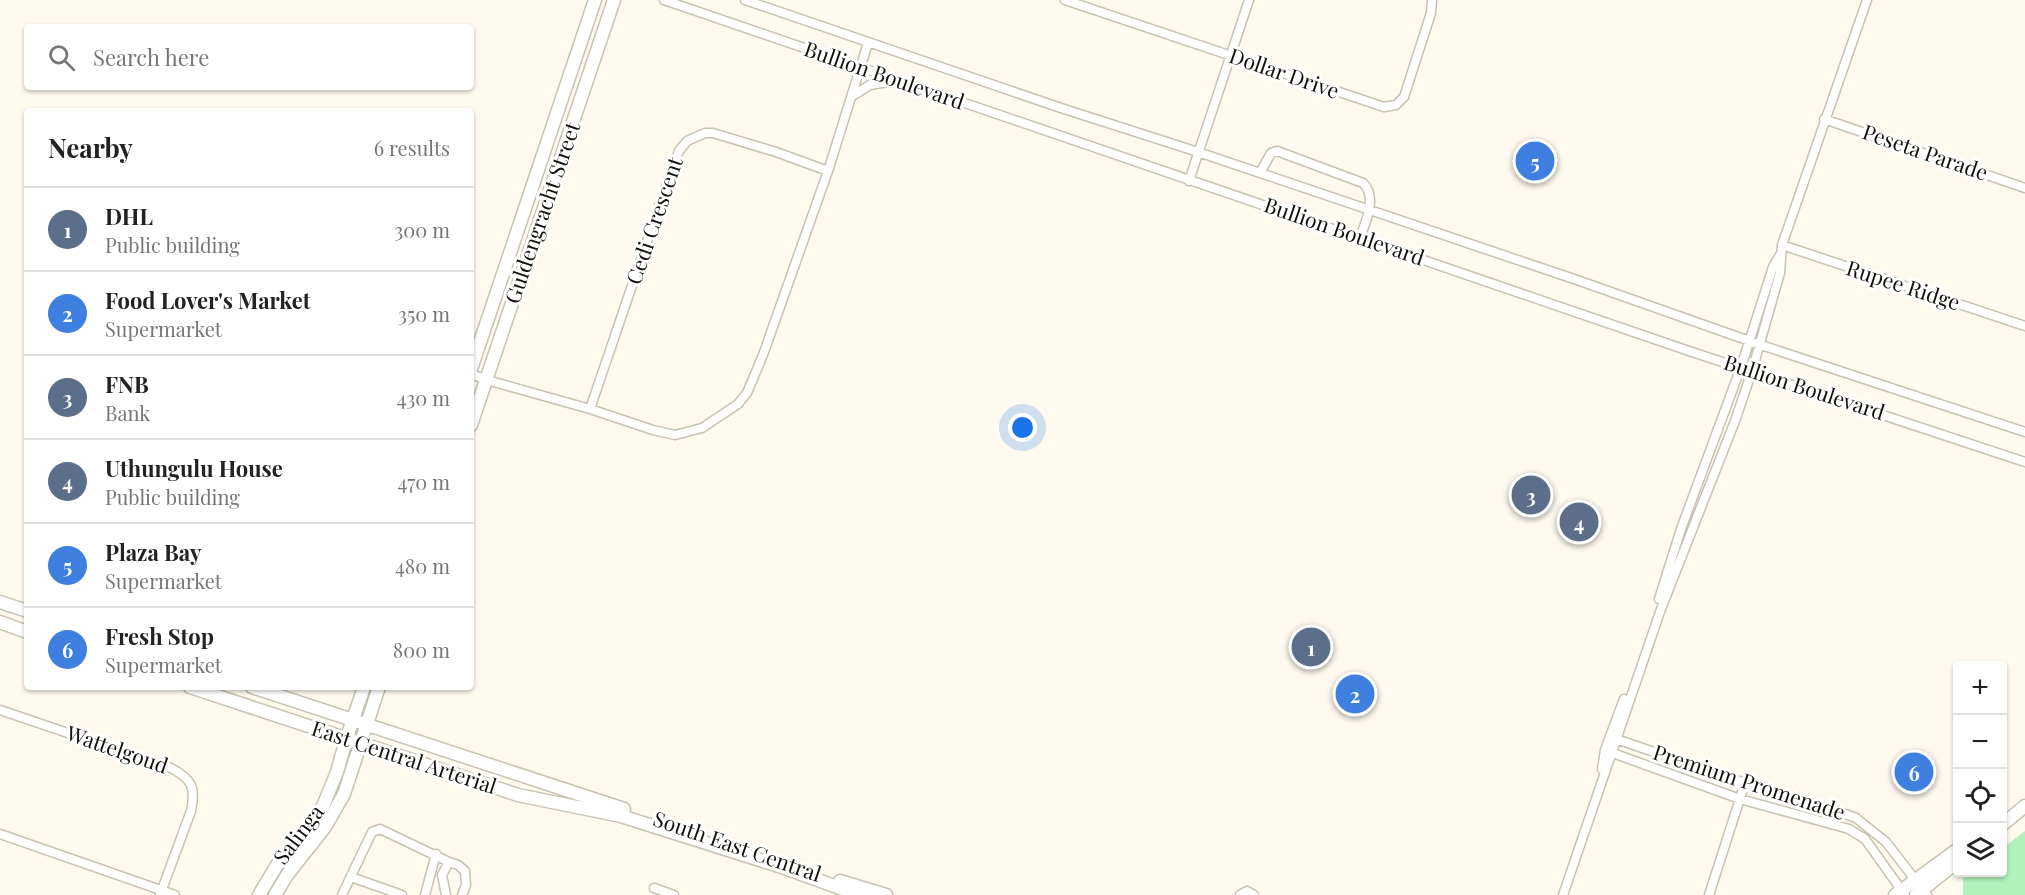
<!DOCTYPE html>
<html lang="en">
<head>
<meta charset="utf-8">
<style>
  body { margin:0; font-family:"Playfair Display",serif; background:#f6f6f6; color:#222 }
  .controls { position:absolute; right:18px; bottom:18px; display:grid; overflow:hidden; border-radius:6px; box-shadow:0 2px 4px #0004 }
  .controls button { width:54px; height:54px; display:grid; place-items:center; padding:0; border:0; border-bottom:2px solid #e0e0e0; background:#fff; color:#222; font:30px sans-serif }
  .you { position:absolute; left:1023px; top:428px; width:21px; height:21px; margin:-15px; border:4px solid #fff; border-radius:50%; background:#1a73e8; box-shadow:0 0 0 9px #1a73e833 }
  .badge { display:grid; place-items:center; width:39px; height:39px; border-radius:50%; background:#0f766e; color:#fff; font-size:20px; font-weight:700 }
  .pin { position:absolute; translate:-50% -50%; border:3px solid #fff; box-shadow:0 2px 6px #0006 }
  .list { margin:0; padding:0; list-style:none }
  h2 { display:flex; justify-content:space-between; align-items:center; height:78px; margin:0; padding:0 24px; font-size:26px }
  h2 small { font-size:20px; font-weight:400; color:#767676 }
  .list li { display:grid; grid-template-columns:39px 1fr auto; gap:18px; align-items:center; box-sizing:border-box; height:84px; padding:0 24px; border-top:2px solid #e0e0e0 }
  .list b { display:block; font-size:22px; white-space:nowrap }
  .list p { margin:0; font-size:20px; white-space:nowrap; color:#767676 }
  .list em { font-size:20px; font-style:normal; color:#767676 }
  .icon { flex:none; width:33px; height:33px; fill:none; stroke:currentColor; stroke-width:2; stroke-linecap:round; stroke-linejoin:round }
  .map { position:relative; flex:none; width:2025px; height:895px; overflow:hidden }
  .search { position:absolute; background:#fff; box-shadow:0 2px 4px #0004; left:24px; top:24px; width:450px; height:66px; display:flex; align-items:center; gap:15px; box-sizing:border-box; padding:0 21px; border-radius:6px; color:#767676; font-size:22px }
  .panel { position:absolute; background:#fff; box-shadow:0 2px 4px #0004; left:24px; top:108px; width:450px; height:582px; border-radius:6px }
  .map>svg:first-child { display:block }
  .green { fill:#b0f2bc }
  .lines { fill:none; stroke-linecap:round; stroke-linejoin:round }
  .street-casing { stroke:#c8c2b2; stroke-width:11 }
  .secondary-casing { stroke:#c8c2b2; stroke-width:15 }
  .street { stroke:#fff; stroke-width:8 }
  .secondary { stroke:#fff; stroke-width:12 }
  .labels { text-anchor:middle; stroke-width:6; stroke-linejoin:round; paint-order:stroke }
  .street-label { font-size:21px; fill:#12100b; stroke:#fff }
</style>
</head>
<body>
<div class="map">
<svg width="2025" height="895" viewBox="0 0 2025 895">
  <rect width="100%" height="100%" fill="#fefaf0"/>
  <!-- green -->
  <path class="green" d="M2025,831V895H1963V878L1970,873L2002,872L2003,848Z"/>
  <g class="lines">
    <!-- street casing -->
    <g class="street-casing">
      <path id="street" d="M664,0L1692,352L2025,462
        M745,0L1061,108L1198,152L1577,280L1761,345L2025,432
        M1065,0L1384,107L1396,105L1404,97L1431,13L1432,0
        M852,96L870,85L893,81
        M1824,119L2025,188
        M1260,173L1271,153L1277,151L1363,183C1378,197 1365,223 1360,238
        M1189,181L1249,0
        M1782,245L2025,326
        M471,374L487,380L590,409L653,430L675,435L702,428L738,404L747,393L763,355L828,171L868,43
        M590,409L671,171L679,151L687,141L705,133H713L776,152L828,171
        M1659,599L1681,529L1741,367L1773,267L1780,255
        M0,710L171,768C192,779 196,787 191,811L160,895
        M1613,738L1745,783L1840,812L1856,818L1886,842L1927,895
        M1607,751L1740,799L1849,829L1865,839L1905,895
        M1602,769L1605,750L1624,699
        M0,834L175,895
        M351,877L402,895
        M654,888L674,895
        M342,895L372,832L380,829L449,862
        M425,895L436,854
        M446,895L442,875L449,862L458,865L465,871L466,885L462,895
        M1240,895L1247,891L1254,895
        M1563,895L1661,609L1735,421L1752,371L1780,273L1782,245L1867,0
        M1709,895L1745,783"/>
    </g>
    <!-- secondary casing -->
    <g class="secondary-casing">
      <path id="secondary" d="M471,369L595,0
        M471,425L614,0
        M0,602L27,611
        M0,622L27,632
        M190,687L518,795L621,816L782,867L859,895
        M252,687L624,809
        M2002,825L2025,806
        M840,881L886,895
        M259,895L277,865L310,825L323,806L337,772L346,740L364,687
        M275,895L287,875L325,827L344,794L379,687
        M1895,895L1958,849
        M1916,895L1958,861"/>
    </g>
    <!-- street -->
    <use href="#street" class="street"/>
    <!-- secondary -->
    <use href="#secondary" class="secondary"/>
  </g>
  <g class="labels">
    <!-- street labels -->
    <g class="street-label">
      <text transform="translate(1284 74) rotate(19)" y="7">Dollar Drive</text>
      <text transform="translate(884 76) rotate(19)" y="7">Bullion Boulevard</text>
      <text transform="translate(1925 153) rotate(19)" y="7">Peseta Parade</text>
      <text transform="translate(543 213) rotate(-71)" y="7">Guldengracht Street</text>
      <text transform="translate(655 221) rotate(-71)" y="7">Cedi Crescent</text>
      <text transform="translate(1344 232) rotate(19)" y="7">Bullion Boulevard</text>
      <text transform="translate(1903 286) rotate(18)" y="7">Rupee Ridge</text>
      <text transform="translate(1804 388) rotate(18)" y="7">Bullion Boulevard</text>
      <text transform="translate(117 750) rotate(19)" y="7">Wattelgoud</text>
      <text transform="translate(404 758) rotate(18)" y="7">East Central Arterial</text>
      <text transform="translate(1749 783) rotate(18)" y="7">Premium Promenade</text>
      <text transform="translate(299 835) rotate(-53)" y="7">Salinga</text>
      <text transform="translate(737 847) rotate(19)" y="7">South East Central</text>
    </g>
  </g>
</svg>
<div class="controls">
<button>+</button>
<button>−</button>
<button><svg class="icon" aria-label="locate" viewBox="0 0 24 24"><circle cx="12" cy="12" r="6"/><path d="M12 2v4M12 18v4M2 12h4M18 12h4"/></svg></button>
<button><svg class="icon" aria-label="layers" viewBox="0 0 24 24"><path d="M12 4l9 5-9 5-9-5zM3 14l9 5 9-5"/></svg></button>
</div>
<div class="you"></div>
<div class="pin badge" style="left:1311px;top:647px;background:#5c6f8a">1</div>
<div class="pin badge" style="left:1355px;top:694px;background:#3f7fe0">2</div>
<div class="pin badge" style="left:1531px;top:495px;background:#5c6f8a">3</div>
<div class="pin badge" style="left:1579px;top:522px;background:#5c6f8a">4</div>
<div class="pin badge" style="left:1535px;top:161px;background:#3f7fe0">5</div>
<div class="pin badge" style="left:1914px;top:772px;background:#3f7fe0">6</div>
<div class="search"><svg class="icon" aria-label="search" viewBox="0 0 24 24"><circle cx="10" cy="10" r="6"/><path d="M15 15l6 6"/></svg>Search here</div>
<section class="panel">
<h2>Nearby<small>6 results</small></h2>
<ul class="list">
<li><span class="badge" style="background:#5c6f8a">1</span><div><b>DHL</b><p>Public building</p></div><em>300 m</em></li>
<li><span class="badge" style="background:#3f7fe0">2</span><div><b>Food Lover's Market</b><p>Supermarket</p></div><em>350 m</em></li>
<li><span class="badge" style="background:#5c6f8a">3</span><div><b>FNB</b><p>Bank</p></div><em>430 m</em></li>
<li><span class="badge" style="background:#5c6f8a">4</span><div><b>Uthungulu House</b><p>Public building</p></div><em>470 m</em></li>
<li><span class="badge" style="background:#3f7fe0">5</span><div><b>Plaza Bay</b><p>Supermarket</p></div><em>480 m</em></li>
<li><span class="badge" style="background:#3f7fe0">6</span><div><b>Fresh Stop</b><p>Supermarket</p></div><em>800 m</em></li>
</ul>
</section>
</div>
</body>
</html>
